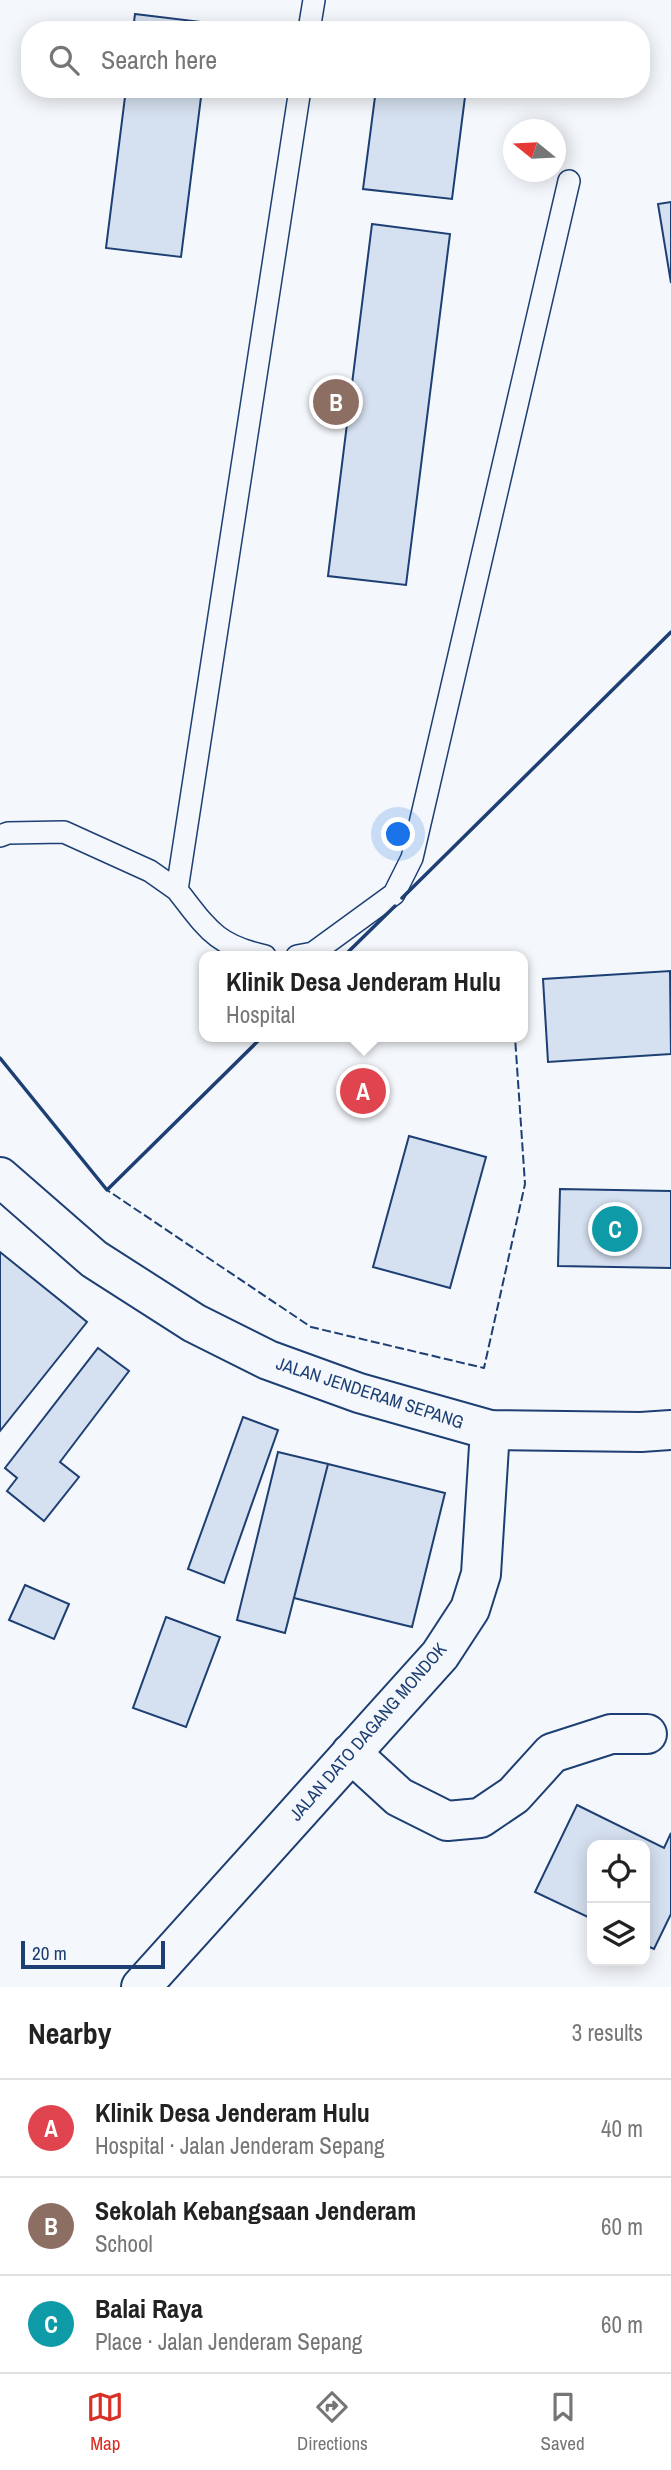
<!DOCTYPE html>
<html lang="en">
<head>
<meta charset="utf-8">
<style>
  body { margin:0; font-family:"Archivo Narrow",sans-serif; background:#f2f2f2; color:#222 }
  .controls { position:absolute; right:21px; bottom:21px; display:grid; overflow:hidden; border-radius:14px; box-shadow:0 4px 18px #0003 }
  .controls button { width:63px; height:63px; display:grid; place-items:center; padding:0; border:0; border-bottom:2px solid #e0e0e0; background:#fff; color:#222; font:35px sans-serif }
  .compass { position:absolute; left:503px; top:119px; width:63px; height:63px; border-radius:50%; background:#fff; box-shadow:0 4px 18px #0003; rotate:288deg }
  .scale { position:absolute; left:21px; bottom:18px; width:144px; box-sizing:border-box; padding-left:7px; border:4px solid #1d3f73; border-top:0; font-size:19px; line-height:24px; white-space:nowrap; color:#1d3f73; -webkit-text-stroke:5px #f4f7fb; paint-order:stroke }
  .you { position:absolute; left:399px; top:835px; width:24px; height:24px; margin:-18px; border:5px solid #fff; border-radius:50%; background:#1a73e8; box-shadow:0 0 0 10px #1a73e833 }
  .badge { display:grid; place-items:center; width:46px; height:46px; border-radius:50%; background:#d93025; color:#fff; font-size:23px; font-weight:700 }
  .pin { position:absolute; translate:-50% -50%; border:4px solid #fff; box-shadow:0 2px 7px #0006 }
  .popup { position:absolute; left:199px; top:951px; width:329px; height:91px; box-sizing:border-box; display:grid; place-content:center; border-radius:14px; background:#fff; filter:drop-shadow(0 2px 5px #0005); font-size:23px; white-space:nowrap; color:#767676 }
  .popup b { font-size:26px; color:#222 }
  .popup::after { content:''; position:absolute; left:50%; top:100%; margin-left:-14px; border:14px solid transparent; border-top-color:#fff }
  .list { margin:0; padding:0; list-style:none }
  h2 { display:flex; justify-content:space-between; align-items:center; height:91px; margin:0; padding:0 28px; font-size:30px }
  h2 small { font-size:23px; font-weight:400; color:#767676 }
  .list li { display:grid; grid-template-columns:46px 1fr auto; gap:21px; align-items:center; box-sizing:border-box; height:98px; padding:0 28px; border-top:2px solid #e0e0e0 }
  .list b { display:block; font-size:26px; white-space:nowrap }
  .list p { margin:0; font-size:23px; white-space:nowrap; color:#767676 }
  .list em { font-size:23px; font-style:normal; color:#767676 }
  .icon { flex:none; width:38px; height:38px; fill:none; stroke:currentColor; stroke-width:2; stroke-linecap:round; stroke-linejoin:round }
  .map { position:relative; flex:none; width:671px; height:1987px; overflow:hidden }
  .search { position:absolute; background:#fff; box-shadow:0 4px 18px #0003; left:21px; right:21px; top:21px; height:77px; display:flex; align-items:center; gap:18px; box-sizing:border-box; padding:0 24px; border-radius:28px; color:#767676; font-size:26px }
  .sheet { height:385px; background:#fff }
  nav { display:flex; justify-content:space-around; align-items:center; box-sizing:border-box; height:98px; border-top:2px solid #e0e0e0; background:#fff; font-size:19px; color:#767676 }
  nav a { display:grid; justify-items:center; gap:4px }
  nav .on { color:#d93025 }
  .map>svg:first-child { display:block }
  .building { fill:#d5e0f0; stroke:#1d3f73; stroke-width:2 }
  .lines { fill:none; stroke-linecap:round; stroke-linejoin:round }
  .lane-casing { stroke:#1d3f73; stroke-width:24 }
  .street-casing { stroke:#1d3f73; stroke-width:42 }
  .primary-casing { stroke:#1d3f73; stroke-width:42 }
  .lane { stroke:#f4f7fb; stroke-width:21 }
  .street { stroke:#f4f7fb; stroke-width:38 }
  .primary { stroke:#f4f7fb; stroke-width:38 }
  .fence { stroke:#1d3f73; stroke-width:2; stroke-dasharray:9 3.5; stroke-linecap:butt }
  .wall { stroke:#1d3f73; stroke-width:3.5 }
  .labels { text-anchor:middle; stroke-width:5; stroke-linejoin:round; paint-order:stroke }
  .street-label { font-size:18px; fill:#1d3f73; stroke:#f4f7fb }
</style>
</head>
<body>
<div class="map">
<svg width="671" height="1987" viewBox="0 0 671 1987">
  <rect width="100%" height="100%" fill="#f4f7fb"/>
  <!-- building -->
  <path class="building" d="M135,14L210,23L209,30H133Z
    M126,89H202L181,257L106,248Z
    M376,89H466L452,199L363,189Z
    M671,202V283L658,204Z
    M372,224L450,234L406,585L328,576Z
    M670,971L671,1054L548,1062L543,979Z
    M409,1136L486,1157L450,1288L373,1267Z
    M560,1189L671,1191V1268L558,1266Z
    M0,1252L87,1322L0,1431Z
    M98,1348L129,1371L60,1462L79,1477L44,1521L7,1491L17,1478L5,1468Z
    M243,1417L278,1430L224,1583L188,1569Z
    M278,1452L328,1464L285,1633L237,1620Z
    M328,1464L445,1493L412,1627L294,1598Z
    M25,1585L69,1604L54,1639L9,1620Z
    M166,1617L220,1637L186,1727L133,1708Z
    M577,1805L664,1848L671,1833V1914L654,1949L645,1945V1845H592V1919L535,1892Z"/>
  <g class="lines">
    <!-- lane casing -->
    <g class="lane-casing">
      <path id="lane" d="M309,30L314,0
        M0,836L8,833L64,832L150,871L177,890L300,89
        M177,890C207,928 215,945 265,956
        M297,956L313,953L394,894L412,858L569,181"/>
    </g>
    <!-- street casing -->
    <g class="street-casing">
      <path id="street" d="M351,1753L399,1797L447,1821L480,1818L514,1795L552,1753L611,1734H647
        M141,1987L440,1655L470,1609L481,1574L490,1430"/>
    </g>
    <!-- primary casing -->
    <g class="primary-casing">
      <path id="primary" d="M0,1177L94,1259L194,1323L268,1360L359,1393L490,1430L641,1432L671,1430"/>
    </g>
    <!-- lane -->
    <use href="#lane" class="lane"/>
    <!-- street -->
    <use href="#street" class="street"/>
    <!-- primary -->
    <use href="#primary" class="primary"/>
    <!-- fence -->
    <path class="fence" d="M262,1037L107,1190L311,1327L484,1368L525,1184L515,1037"/>
    <!-- wall -->
    <path class="wall" d="M402,898L671,632
      M344,956L395,906
      M0,1058L107,1190L262,1037"/>
  </g>
  <g class="labels">
    <!-- street labels -->
    <g class="street-label">
      <text transform="translate(370 1393) rotate(18)" y="6">JALAN JENDERAM SEPANG</text>
      <text transform="translate(368 1732) rotate(-49)" y="6">JALAN DATO DAGANG MONDOK</text>
    </g>
  </g>
</svg>
<div class="controls">
<button><svg class="icon" aria-label="locate" viewBox="0 0 24 24"><circle cx="12" cy="12" r="6"/><path d="M12 2v4M12 18v4M2 12h4M18 12h4"/></svg></button>
<button><svg class="icon" aria-label="layers" viewBox="0 0 24 24"><path d="M12 4l9 5-9 5-9-5zM3 14l9 5 9-5"/></svg></button>
</div>
<svg class="compass" viewBox="-18 -18 36 36"><path d="M0-13l5 13h-10z" fill="#e53935"/><path d="M0 13l5-13h-10z" fill="#767676"/></svg>
<div class="scale">20 m</div>
<div class="you"></div>
<div class="pin badge" style="left:363px;top:1091px;background:#e0444e">A</div>
<div class="popup"><b>Klinik Desa Jenderam Hulu</b>Hospital</div>
<div class="pin badge" style="left:336px;top:402px;background:#8d6e63">B</div>
<div class="pin badge" style="left:615px;top:1229px;background:#0f9aa8">C</div>
<div class="search"><svg class="icon" aria-label="search" viewBox="0 0 24 24"><circle cx="10" cy="10" r="6"/><path d="M15 15l6 6"/></svg>Search here</div>
</div>
<section class="sheet">
<h2>Nearby<small>3 results</small></h2>
<ul class="list">
<li><span class="badge" style="background:#e0444e">A</span><div><b>Klinik Desa Jenderam Hulu</b><p>Hospital · Jalan Jenderam Sepang</p></div><em>40 m</em></li>
<li><span class="badge" style="background:#8d6e63">B</span><div><b>Sekolah Kebangsaan Jenderam</b><p>School</p></div><em>60 m</em></li>
<li><span class="badge" style="background:#0f9aa8">C</span><div><b>Balai Raya</b><p>Place · Jalan Jenderam Sepang</p></div><em>60 m</em></li>
</ul>
</section>
<nav>
<a class="on"><svg class="icon" aria-label="map" viewBox="0 0 24 24"><path d="M3 6l6-2 6 2 6-2v14l-6 2-6-2-6 2zM9 4v14M15 6v14"/></svg>Map</a>
<a><svg class="icon" aria-label="directions" viewBox="0 0 24 24"><path d="M12 3l9 9-9 9-9-9zM9 14v-3h6M13 9l2 2-2 2"/></svg>Directions</a>
<a><svg class="icon" aria-label="saved" viewBox="0 0 24 24"><path d="M7 4h10v16l-5-4-5 4z"/></svg>Saved</a>
</nav>
</body>
</html>
